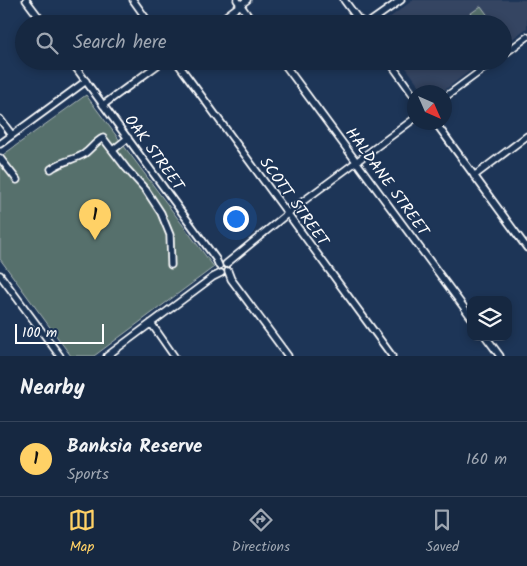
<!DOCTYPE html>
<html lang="en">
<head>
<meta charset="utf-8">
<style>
  body { margin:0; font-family:Kalam,sans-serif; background:#1f3048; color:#f1f3f6 }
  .controls { position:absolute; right:15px; bottom:15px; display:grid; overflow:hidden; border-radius:10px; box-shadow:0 2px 8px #0003 }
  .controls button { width:45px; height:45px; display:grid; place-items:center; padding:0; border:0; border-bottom:1px solid #35445a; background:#162841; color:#f1f3f6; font:25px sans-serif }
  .compass { position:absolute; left:407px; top:85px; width:45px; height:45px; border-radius:50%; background:#162841; box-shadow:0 2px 8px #0003; rotate:135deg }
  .scale { position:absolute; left:15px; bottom:12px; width:89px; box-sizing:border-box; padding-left:5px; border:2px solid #fff; border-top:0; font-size:14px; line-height:18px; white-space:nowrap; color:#fff; -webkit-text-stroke:4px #1d3557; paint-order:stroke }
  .you { position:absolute; left:235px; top:218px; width:18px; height:18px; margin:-12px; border:4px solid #fff; border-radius:50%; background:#1a73e8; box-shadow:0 0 0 8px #1a73e833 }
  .badge { display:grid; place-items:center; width:32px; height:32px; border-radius:50%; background:#ffd166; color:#111; font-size:16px; font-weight:700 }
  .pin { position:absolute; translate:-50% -41px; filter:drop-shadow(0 1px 2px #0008) }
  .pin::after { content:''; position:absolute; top:26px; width:18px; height:15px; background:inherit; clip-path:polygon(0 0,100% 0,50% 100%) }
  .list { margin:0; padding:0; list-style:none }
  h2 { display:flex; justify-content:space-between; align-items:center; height:65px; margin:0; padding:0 20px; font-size:21px }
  h2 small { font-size:16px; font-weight:400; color:#9ea6b1 }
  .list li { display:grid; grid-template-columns:32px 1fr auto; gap:15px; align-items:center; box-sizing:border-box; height:75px; padding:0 20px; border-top:1px solid #35445a }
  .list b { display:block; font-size:19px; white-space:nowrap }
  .list p { margin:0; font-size:16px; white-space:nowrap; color:#9ea6b1 }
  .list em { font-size:16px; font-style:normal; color:#9ea6b1 }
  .icon { flex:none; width:28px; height:28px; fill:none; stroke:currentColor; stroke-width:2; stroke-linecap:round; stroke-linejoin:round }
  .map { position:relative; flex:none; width:527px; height:356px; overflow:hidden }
  .search { position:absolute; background:#162841; box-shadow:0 2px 8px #0003; left:15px; right:15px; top:15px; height:55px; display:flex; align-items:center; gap:12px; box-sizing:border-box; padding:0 18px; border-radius:28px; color:#9ea6b1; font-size:19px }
  .sheet { height:140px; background:#162841 }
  nav { display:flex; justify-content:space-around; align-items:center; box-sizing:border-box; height:70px; border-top:1px solid #35445a; background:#162841; font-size:14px; color:#9ea6b1 }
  nav a { display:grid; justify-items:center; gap:2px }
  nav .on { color:#ffd166 }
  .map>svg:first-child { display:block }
  .built { fill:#344462 }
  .green { fill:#576f6c; stroke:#abb7b6 }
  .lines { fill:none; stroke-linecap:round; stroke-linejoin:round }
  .minor-casing { stroke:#fff; stroke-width:9 }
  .minor { stroke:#1d3557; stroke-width:5.5 }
  .labels { text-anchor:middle; stroke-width:4; stroke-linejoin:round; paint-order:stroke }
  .street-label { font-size:16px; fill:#fff; stroke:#1d3557 }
</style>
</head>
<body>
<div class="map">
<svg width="527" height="356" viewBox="0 0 527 356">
  <rect width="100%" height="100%" fill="#1d3557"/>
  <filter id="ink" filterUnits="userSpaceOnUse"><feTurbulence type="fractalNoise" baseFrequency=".02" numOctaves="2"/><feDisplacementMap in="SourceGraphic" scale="10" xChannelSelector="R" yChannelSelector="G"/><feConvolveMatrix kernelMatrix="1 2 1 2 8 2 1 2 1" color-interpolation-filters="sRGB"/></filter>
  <g filter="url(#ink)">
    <!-- built -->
    <path class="built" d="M413,0H527V28L503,46V24H381Z
      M401,61H483L442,92H424Z"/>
    <!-- green -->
    <path class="green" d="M481,6L489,17L479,24H462L460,21Z
      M86,95L214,267L94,356H71L0,259V157Z"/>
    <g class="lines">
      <!-- minor casing -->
      <g class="minor-casing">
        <path id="minor" d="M26,0L44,24
          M133,0L150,24
          M237,0L254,24
          M344,0L358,19L366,24
          M215,24L247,0
          M367,24L401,0
          M503,55L527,37
          M71,61L216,259L219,266
          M176,61L392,356
          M282,61L471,317
          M389,61L414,96
          M444,98L494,61
          M103,105L163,61
          M0,119L12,135
          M435,122L527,248
          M0,144L86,81
          M113,150L128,138
          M0,158L17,180
          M51,169C61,161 74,160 84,154C91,149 95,142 103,138L126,168L146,190L161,213L170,235L171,265
          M474,176L527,136
          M226,264L298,205L414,119
          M228,271L231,279L288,356
          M0,275L60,356
          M151,323L174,356
          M486,337L500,356
          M107,356L213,277L221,273"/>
      </g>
      <!-- minor -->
      <use href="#minor" class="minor"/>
    </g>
  </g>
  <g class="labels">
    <!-- street labels -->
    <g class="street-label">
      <text transform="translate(155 152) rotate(54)" y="6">OAK STREET</text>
      <text transform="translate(388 181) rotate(54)" y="6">HALDANE STREET</text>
      <text transform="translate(295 201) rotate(54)" y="6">SCOTT STREET</text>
    </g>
  </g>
</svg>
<div class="controls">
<button><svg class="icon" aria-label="layers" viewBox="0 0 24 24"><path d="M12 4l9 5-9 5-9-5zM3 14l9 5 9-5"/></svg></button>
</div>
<svg class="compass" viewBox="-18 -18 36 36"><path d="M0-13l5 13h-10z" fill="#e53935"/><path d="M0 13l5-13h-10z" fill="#9ea6b1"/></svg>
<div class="scale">100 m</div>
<div class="you"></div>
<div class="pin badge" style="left:95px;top:240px">1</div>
<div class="search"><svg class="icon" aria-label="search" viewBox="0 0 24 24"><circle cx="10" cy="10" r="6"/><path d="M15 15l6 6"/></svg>Search here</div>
</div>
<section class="sheet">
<h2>Nearby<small></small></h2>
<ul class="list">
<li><span class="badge">1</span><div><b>Banksia Reserve</b><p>Sports</p></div><em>160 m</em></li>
</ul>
</section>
<nav>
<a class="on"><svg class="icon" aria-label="map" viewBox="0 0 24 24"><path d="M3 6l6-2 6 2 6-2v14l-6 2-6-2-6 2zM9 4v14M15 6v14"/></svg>Map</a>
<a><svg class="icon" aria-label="directions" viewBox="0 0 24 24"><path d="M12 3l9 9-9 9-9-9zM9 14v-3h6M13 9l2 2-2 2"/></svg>Directions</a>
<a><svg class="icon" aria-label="saved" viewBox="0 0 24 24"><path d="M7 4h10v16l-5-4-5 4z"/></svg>Saved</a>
</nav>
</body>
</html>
